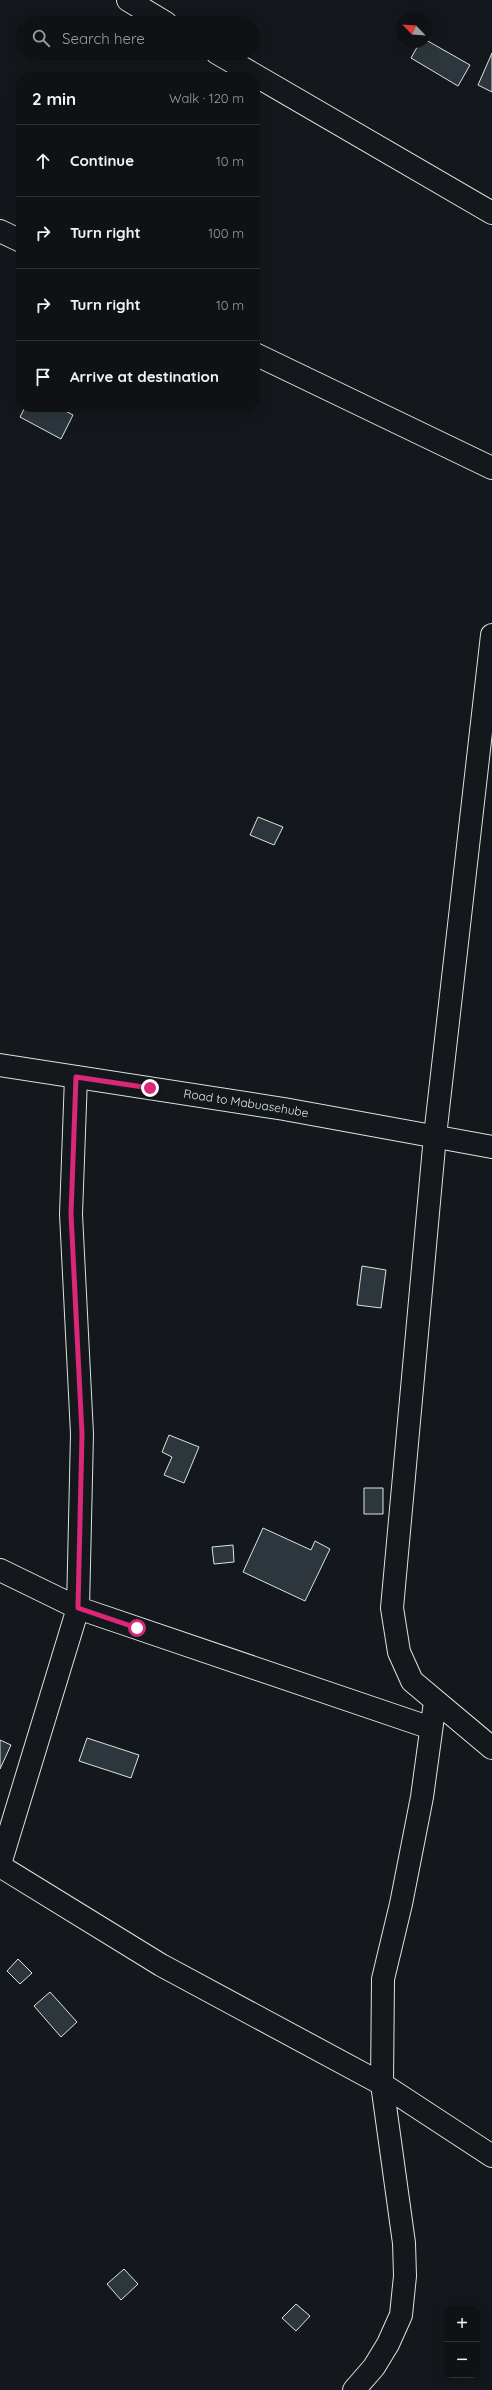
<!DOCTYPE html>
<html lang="en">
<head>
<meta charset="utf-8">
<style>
  body { margin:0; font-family:Quicksand,sans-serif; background:#1d2022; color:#f1f3f6 }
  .controls { position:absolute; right:12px; bottom:12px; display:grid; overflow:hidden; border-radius:8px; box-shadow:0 4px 16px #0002 }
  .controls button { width:36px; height:36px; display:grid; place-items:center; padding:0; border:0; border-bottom:1px solid #2f3234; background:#0f1215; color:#f1f3f6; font:20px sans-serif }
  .compass { position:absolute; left:396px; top:12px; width:36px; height:36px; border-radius:50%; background:#0f1215; box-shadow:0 4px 16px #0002; rotate:295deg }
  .stop { position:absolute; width:12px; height:12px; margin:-9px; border:3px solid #db2777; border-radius:50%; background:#fff }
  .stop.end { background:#db2777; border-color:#fff; box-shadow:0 1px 4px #0008 }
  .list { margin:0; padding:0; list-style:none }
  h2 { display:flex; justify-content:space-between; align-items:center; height:52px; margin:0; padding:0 16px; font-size:17px }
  h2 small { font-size:13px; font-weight:400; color:#9b9ea0 }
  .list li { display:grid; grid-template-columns:26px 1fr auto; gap:12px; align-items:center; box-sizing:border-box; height:72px; padding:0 16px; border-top:1px solid #2f3234 }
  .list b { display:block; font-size:15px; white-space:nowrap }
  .list em { font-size:13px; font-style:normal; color:#9b9ea0 }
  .icon { flex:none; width:22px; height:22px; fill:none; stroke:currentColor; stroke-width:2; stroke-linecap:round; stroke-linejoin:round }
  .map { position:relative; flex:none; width:492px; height:2390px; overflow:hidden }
  .search { position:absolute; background:#0f1215; box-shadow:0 4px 16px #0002; left:16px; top:16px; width:244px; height:44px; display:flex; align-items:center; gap:10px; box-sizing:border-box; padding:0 14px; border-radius:22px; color:#9b9ea0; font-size:15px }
  .panel { position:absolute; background:#0f1215; box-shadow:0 4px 16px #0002; left:16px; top:72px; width:244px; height:340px; border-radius:16px }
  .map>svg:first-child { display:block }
  .building { fill:#2c363c; stroke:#d8e6dc }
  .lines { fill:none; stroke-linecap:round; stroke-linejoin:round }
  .minor-casing { stroke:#d8e6dc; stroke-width:24 }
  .secondary-casing { stroke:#d8e6dc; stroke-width:24 }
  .minor { stroke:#14181c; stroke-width:22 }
  .secondary { stroke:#14181c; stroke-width:22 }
  .route { stroke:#db2777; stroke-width:5 }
  .labels { text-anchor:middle; stroke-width:3; stroke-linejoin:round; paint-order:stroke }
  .street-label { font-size:12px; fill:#d8e6dc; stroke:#14181c }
</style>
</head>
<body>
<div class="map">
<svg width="492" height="2390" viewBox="0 0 492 2390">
  <rect width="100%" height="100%" fill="#14181c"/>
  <!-- building -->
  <path class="building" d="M426,40L470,65L458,86L411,58L420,42H426Z
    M492,53V92L478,85Z
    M25,407H58L73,415L61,439L20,417Z
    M258,817L283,827L274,845L250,835Z
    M362,1266L386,1270L381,1308L357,1305Z
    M169,1435L199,1447L184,1483L164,1475L172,1457L162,1452Z
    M364,1488H383V1514H364Z
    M263,1528L311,1550L315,1541L330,1549L305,1601L243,1572Z
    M233,1545L234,1562L214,1564L212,1547Z
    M87,1738L139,1755L131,1778L79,1761Z
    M0,1740L11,1745L0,1769Z
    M18,1959L32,1973L20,1984L7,1971Z
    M50,1992L77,2022L61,2037L34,2006Z
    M124,2269L138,2284L121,2300L107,2284Z
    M296,2304L310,2316L296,2331L282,2318Z"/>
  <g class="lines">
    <!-- minor casing -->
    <g class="minor-casing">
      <path id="minor" d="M128,0L166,23
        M217,53L492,213
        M0,231L21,241
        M255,354L492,468
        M492,635L435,1136L392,1608L399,1652L412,1681L492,1748
        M0,1570L78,1608L431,1728
        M0,1864L78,1608L82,1434L71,1214L76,1077
        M0,1866L161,1965L382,2084L492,2156
        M354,2390L374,2367L388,2344L401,2315L405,2276L404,2243L382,2084L383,1979L401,1904L422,1797L435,1702"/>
    </g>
    <!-- secondary casing -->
    <g class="secondary-casing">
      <g id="secondary">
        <path id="s1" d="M0,1065L284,1109L492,1147"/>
      </g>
    </g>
    <!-- minor -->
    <use href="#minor" class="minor"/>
    <!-- secondary -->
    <use href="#secondary" class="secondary"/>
  </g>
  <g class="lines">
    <!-- route -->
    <path class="route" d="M137,1628L78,1608L82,1434L71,1214L76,1077L150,1088"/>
  </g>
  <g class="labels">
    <!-- street labels -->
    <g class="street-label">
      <text dy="4" stroke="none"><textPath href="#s1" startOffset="249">Road to Mabuasehube</textPath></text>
    </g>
  </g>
</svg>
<div class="controls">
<button>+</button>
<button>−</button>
</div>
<svg class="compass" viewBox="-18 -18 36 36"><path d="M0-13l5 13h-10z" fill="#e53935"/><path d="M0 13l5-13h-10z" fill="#9b9ea0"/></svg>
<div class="stop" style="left:137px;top:1628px"></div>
<div class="stop end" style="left:150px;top:1088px"></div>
<div class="search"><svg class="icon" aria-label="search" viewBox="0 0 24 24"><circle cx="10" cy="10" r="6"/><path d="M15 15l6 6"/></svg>Search here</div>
<section class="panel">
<h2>2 min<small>Walk · 120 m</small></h2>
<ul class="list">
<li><svg class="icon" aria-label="ahead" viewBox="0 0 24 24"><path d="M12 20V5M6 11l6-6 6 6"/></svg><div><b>Continue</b></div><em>10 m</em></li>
<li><svg class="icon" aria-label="right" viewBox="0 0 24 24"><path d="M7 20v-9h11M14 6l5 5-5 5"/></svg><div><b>Turn right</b></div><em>100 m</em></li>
<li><svg class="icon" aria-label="right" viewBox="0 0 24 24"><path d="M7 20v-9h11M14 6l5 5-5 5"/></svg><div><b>Turn right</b></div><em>10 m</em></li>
<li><svg class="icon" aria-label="arrive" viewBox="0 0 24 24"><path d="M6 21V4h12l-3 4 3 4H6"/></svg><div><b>Arrive at destination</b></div></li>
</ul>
</section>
</div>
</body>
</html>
